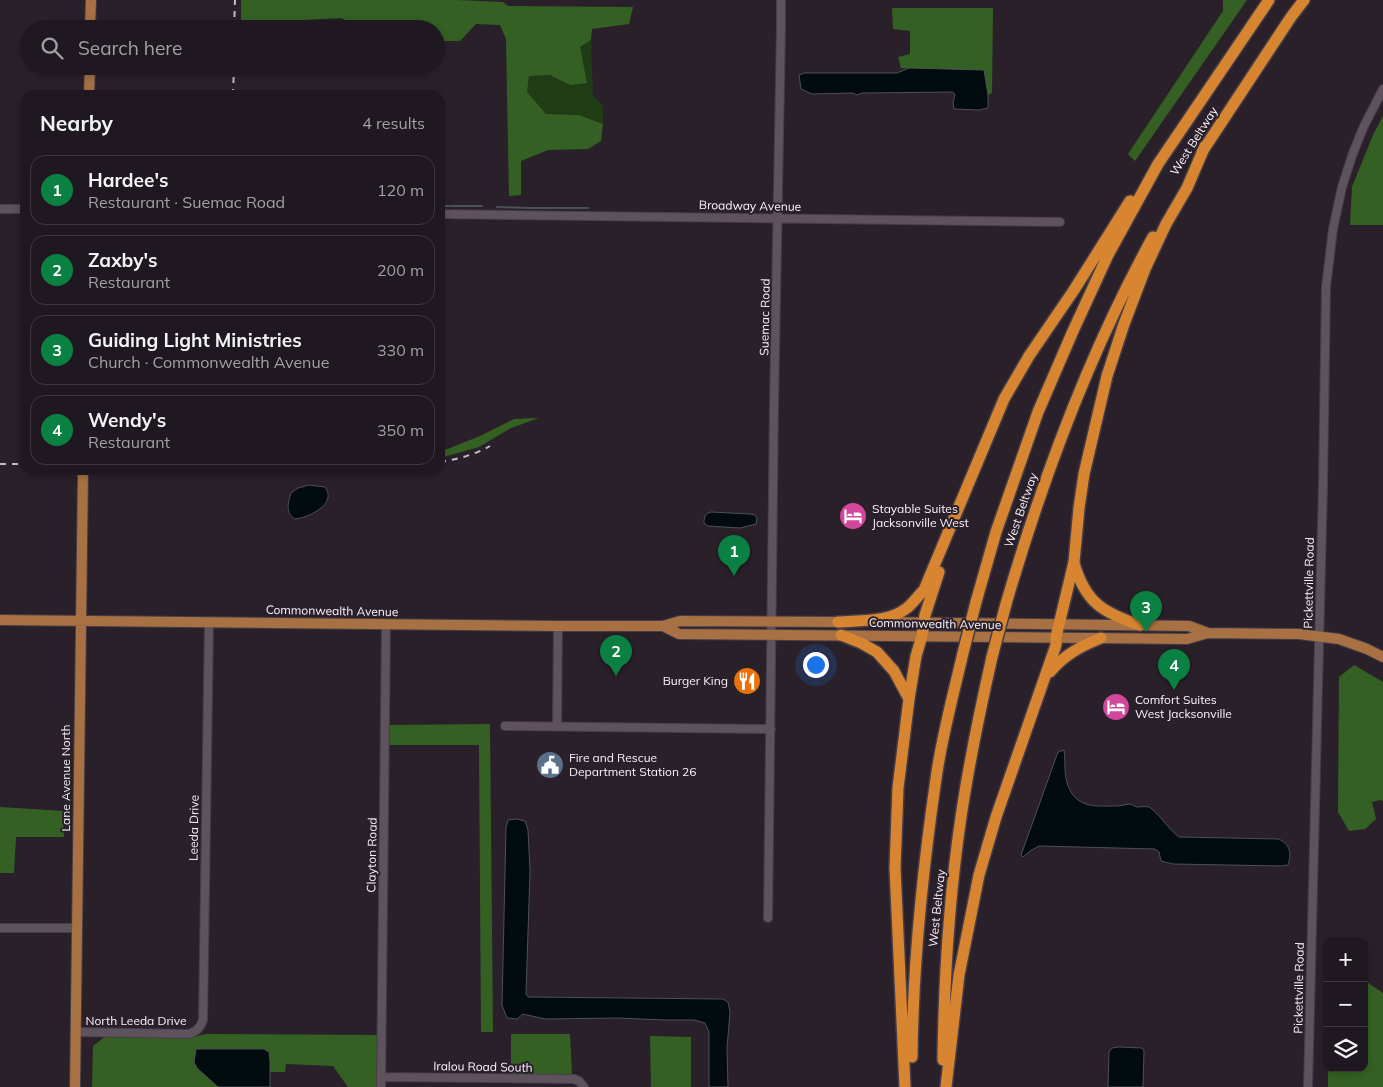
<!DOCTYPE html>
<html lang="en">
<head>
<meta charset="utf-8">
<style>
  body { margin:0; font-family:Mulish,sans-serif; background:#2d252d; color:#f1f3f6 }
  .controls { position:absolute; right:15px; bottom:15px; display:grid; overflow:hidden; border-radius:10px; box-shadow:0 2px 8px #0003 }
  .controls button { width:45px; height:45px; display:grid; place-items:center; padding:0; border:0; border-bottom:1px solid #3d373e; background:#201820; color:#f1f3f6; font:25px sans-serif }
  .you { position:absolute; left:815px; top:664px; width:18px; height:18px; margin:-12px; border:4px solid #fff; border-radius:50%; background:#1a73e8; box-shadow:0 0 0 8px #1a73e833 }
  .badge { display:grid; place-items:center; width:32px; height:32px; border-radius:50%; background:#0b8043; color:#fff; font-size:16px; font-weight:700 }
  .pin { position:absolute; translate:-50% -41px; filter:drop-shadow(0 1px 2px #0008) }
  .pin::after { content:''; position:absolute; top:26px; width:18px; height:15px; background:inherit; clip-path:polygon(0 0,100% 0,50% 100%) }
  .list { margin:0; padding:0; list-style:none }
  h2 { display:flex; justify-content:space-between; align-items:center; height:65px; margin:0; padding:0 20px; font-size:21px }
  h2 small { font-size:16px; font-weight:400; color:#a2a0a5 }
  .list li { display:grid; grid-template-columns:32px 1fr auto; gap:15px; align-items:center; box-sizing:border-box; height:70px; margin:0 10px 10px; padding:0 10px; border:1px solid #3d373e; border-radius:15px }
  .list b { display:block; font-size:19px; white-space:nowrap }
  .list p { margin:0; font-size:16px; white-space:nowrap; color:#a2a0a5 }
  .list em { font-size:16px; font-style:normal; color:#a2a0a5 }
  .icon { flex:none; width:28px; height:28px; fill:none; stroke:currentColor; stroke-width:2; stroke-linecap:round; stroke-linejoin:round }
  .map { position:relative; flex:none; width:1383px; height:1087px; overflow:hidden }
  .search { position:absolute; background:#201820; box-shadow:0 2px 8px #0003; left:20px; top:20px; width:425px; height:55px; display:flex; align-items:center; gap:12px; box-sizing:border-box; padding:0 18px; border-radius:28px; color:#a2a0a5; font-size:19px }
  .panel { position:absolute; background:#201820; box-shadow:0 2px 8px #0003; left:20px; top:90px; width:425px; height:385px; border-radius:15px }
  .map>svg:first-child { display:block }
  .green { fill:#203c15 }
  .forest { fill:#346123 }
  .water { fill:#020c0f; stroke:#4c5155 }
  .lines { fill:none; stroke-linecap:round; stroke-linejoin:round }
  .stream { stroke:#4c5155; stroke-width:2 }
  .minor-casing { stroke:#463d46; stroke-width:10 }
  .major-casing { stroke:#463d46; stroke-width:12 }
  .highway-casing { stroke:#463d46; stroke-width:14 }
  .minor { stroke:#5e525d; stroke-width:8 }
  .major { stroke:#a77143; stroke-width:10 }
  .highway { stroke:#d78531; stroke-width:11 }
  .rail { stroke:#c4bdc4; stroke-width:2; stroke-dasharray:6 6; stroke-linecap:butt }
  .highway-bridge-casing { stroke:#463d46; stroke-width:14; stroke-linecap:butt }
  .highway-bridge { stroke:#d78531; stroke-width:11 }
  .labels { text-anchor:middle; stroke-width:4; stroke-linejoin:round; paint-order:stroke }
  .street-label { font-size:12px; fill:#f9f2f9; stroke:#2a202a }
  .poi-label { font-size:12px; fill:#f9f2f9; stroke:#2a202a; text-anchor:start }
</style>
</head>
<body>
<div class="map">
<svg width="1383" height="1087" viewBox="0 0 1383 1087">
  <rect width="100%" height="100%" fill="#2a202a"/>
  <!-- green -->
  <path class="green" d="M591,40L593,95L603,106V124L579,115L546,114L526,92L529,76L550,75L570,85L580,47Z"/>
  <!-- forest -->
  <path class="forest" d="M241,0H457L503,2L508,6L633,7L629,24L592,29L591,40L580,47L587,83L570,85L550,75L529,76L527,92L546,114L579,115L603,124L601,141L588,149L548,150L521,161V195L509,196L506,39L500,25L476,24L460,41H436V29H355L342,18L266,22L260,29H241Z
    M1223,0H1247L1135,161L1128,154L1223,11Z
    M892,8H993L992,93L988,95L984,70L901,68L898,57L910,54V31L893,29Z
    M1383,116V225H1350L1352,187L1373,135Z
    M539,418L511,428L479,447L440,458V450H445L480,436L514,419Z
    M1354,665L1383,682V801L1381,800L1372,802L1376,819L1365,829L1349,831L1338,812L1339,677Z
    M490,724L493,1032H481L479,745H388L389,725Z
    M0,807L63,811L64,837H16L14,873H0Z
    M1364,980L1383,993V1087H1328V1068H1364Z
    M206,1034L378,1035L377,1087H348L333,1066L286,1064L285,1072H270V1061L197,1068L218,1087H92L93,1046L106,1036L194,1037Z
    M511,1034H570L572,1076L511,1075Z
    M650,1036L691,1037V1087H651Z"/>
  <!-- water -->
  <path class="water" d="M909,68L984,70L988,95V108L979,110L954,109L953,103L955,94L952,92L862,93L857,95L853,93L812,94L801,89L799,75L804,73H897Z
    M309,485L325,487C338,504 308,518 295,519C285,513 288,503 291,493L298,488Z
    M711,512L750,514L755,515L757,518L756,524L740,528L708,526L704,523C704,517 705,514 711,512Z
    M1064,750C1066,762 1063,775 1069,788C1078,809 1098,806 1118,806C1122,806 1126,804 1130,804C1132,805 1135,806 1137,807C1141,807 1145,806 1149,807C1156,810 1170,831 1179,837L1279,839C1290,845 1292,853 1288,865L1282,866L1173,864L1161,861L1159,852L1155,849L1039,846L1030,851L1023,857L1021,855L1058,752Z
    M517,819L525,821L528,830L530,871L526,994L528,997L723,999L728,1002L730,1012L727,1048L728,1087H709V1032L705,1023L694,1020H665L617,1018L545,1019L523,1014L517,1019L507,1018L502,1005L506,828L508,820Z
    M1119,1047L1142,1048L1144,1051L1143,1087H1108L1109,1052L1112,1048Z
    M196,1049H264L269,1052L270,1061V1087H218L197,1068L194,1062Z"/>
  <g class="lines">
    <!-- stream -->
    <path class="stream" d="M440,206H482
      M497,207L529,208H588"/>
    <!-- minor casing -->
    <g class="minor-casing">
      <path id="minor" d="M0,209H25
        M440,214L1060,222
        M505,726L771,729
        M557,726L558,626
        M768,918L774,405L781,28V0
        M0,928H77
        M76,1032L189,1034C197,1031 200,1028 203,1020L209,622
        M381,1077L574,1079L579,1081L584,1087
        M381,1087L386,624
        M1308,1087L1323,485L1326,287L1333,229L1342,187L1353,153L1364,126L1383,89"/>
    </g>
    <!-- major casing -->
    <g class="major-casing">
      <path id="major" d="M90,29L91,0
        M89,95L90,66
        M0,620L558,626H663L680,621L846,622
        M878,622L1189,626L1208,633
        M663,626L679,634L1187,639L1208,633L1299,634L1339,639L1367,649L1383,657
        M75,1087L83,470"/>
    </g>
    <!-- highway casing -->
    <g class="highway-casing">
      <path id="highway" d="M1202,152L1291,17L1304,0
        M1074,563C1085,602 1103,613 1140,625
        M976,602L996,532L1038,412L1073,331L1108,255L1158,164L1269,0
        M1006,604C1043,477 1089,353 1153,237
        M838,622C860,620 888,623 907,608C913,603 918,596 924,590L1004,399L1029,356L1074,290L1130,201
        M841,635L861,643L877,652L894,671L909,699L898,788L895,868L905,1087
        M1050,672C1064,655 1081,646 1101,638
        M909,699L916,656L922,636L925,615L939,572
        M912,1057C913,962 923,866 937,772C943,732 954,692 963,653
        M943,1060C944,979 949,898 961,817C969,763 980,710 992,657
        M946,1087L959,975L979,875L996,817L1056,645V637L1074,562L1079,508L1084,474L1107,376L1124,324L1145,269L1166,224L1187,188L1205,146"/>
    </g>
    <!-- minor -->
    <use href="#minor" class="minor"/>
    <!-- major -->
    <use href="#major" class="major"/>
    <!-- highway -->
    <use href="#highway" class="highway"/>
    <!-- rail -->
    <path class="rail" d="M234,29L235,0
      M233,95L234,66
      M440,462C458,459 474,455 490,446
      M0,464H25"/>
    <!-- highway-bridge casing -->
    <g class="highway-bridge-casing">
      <path id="highway-bridge" d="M963,653L976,602
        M992,657L1006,604"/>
    </g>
    <!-- highway-bridge -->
    <use href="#highway-bridge" class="highway-bridge"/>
  </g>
  <!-- icons -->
  <defs>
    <g id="hotel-disc" transform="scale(1.4375)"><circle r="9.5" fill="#d1479c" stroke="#2a202a"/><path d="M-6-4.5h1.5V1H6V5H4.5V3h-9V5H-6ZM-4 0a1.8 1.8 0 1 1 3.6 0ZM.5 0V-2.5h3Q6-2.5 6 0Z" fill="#fff"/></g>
    <g id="restaurant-disc" transform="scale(1.4375)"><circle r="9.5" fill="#e8710a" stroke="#2a202a"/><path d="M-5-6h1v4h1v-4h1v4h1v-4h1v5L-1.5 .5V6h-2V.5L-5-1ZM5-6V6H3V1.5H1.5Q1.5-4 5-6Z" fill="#fff"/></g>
    <g id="civic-disc" transform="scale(1.4375)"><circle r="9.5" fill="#5c6f8a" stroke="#2a202a"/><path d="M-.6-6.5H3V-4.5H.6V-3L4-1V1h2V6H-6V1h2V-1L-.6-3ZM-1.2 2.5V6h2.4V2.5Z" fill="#fff"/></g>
  </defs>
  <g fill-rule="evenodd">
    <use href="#hotel-disc" x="853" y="516"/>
    <use href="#restaurant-disc" x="747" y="681"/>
    <use href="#hotel-disc" x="1116" y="707"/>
    <use href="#civic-disc" x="550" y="765"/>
  </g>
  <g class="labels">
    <!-- street labels -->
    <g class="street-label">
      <text transform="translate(1194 141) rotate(-58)" y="4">West Beltway</text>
      <text transform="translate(750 206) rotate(1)" y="4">Broadway Avenue</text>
      <text transform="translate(765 317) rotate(-89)" y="4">Suemac Road</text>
      <text transform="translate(1021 510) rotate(-71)" y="4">West Beltway</text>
      <text transform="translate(1309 583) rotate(-89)" y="4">Pickettville Road</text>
      <text transform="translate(332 611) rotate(1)" y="4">Commonwealth Avenue</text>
      <text transform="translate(935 624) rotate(1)" y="4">Commonwealth Avenue</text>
      <text transform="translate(66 778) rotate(-90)" y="4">Lane Avenue North</text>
      <text transform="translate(194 828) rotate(-89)" y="4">Leeda Drive</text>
      <text transform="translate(372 855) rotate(-89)" y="4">Clayton Road</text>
      <text transform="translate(937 908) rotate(-84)" y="4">West Beltway</text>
      <text transform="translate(1299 988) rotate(-89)" y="4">Pickettville Road</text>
      <text x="136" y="1025">North Leeda Drive</text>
      <text transform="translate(483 1067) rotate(1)" y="4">Iralou Road South</text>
    </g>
    <!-- poi labels -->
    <g class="poi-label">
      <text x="872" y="513">Stayable Suites<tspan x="872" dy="14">Jacksonville West</tspan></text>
      <text x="728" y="685" text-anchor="end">Burger King</text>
      <text x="1135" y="704">Comfort Suites<tspan x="1135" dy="14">West Jacksonville</tspan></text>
      <text x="569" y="762">Fire and Rescue<tspan x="569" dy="14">Department Station 26</tspan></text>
    </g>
  </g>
</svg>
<div class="controls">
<button>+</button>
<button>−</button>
<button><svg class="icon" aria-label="layers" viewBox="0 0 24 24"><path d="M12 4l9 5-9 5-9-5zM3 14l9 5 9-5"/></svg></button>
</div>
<div class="you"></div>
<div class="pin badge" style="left:734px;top:576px">1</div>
<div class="pin badge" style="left:616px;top:676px">2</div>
<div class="pin badge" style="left:1146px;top:632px">3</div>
<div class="pin badge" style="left:1174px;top:690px">4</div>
<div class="search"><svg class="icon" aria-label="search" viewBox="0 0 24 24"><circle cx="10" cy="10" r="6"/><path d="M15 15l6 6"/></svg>Search here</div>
<section class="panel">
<h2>Nearby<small>4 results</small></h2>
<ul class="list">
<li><span class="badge">1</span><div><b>Hardee's</b><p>Restaurant · Suemac Road</p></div><em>120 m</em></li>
<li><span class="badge">2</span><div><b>Zaxby's</b><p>Restaurant</p></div><em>200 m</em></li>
<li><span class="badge">3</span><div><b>Guiding Light Ministries</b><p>Church · Commonwealth Avenue</p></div><em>330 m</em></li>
<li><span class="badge">4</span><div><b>Wendy's</b><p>Restaurant</p></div><em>350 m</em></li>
</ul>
</section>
</div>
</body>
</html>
